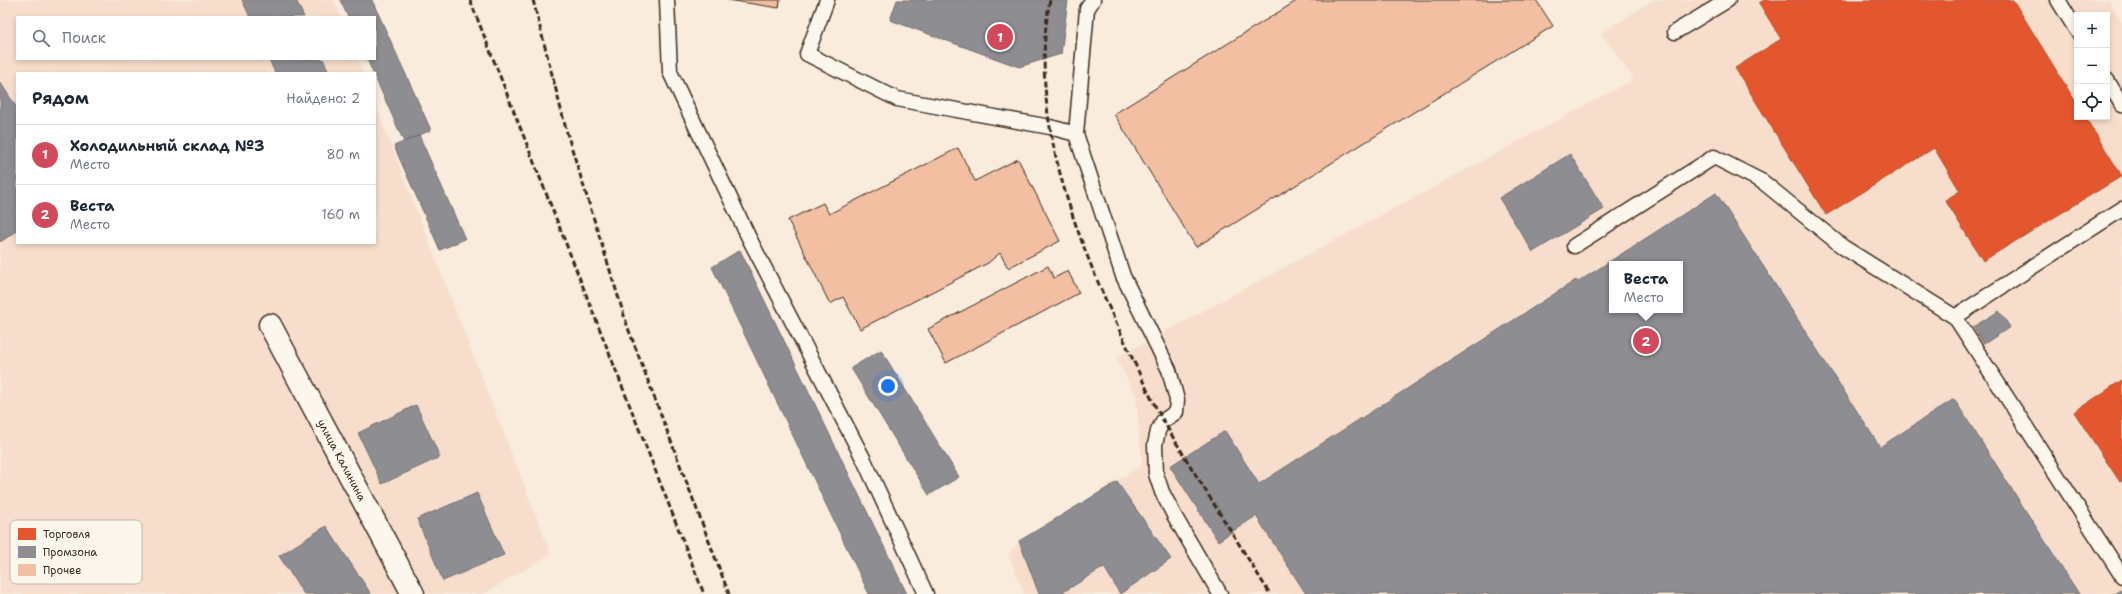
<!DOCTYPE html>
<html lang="ru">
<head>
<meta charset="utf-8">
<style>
  body { margin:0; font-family:"Shantell Sans",sans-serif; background:#f2f2f3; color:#1f2937 }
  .controls { position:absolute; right:12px; top:12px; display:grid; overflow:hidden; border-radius:0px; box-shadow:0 2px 6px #0003 }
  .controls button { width:36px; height:36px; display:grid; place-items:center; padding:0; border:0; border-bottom:1px solid #e0e1e3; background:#fff; color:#1f2937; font:20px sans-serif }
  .you { position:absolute; left:888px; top:386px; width:14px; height:14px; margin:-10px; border:3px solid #fff; border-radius:50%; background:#1a73e8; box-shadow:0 0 0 6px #1a73e833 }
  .badge { display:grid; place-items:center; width:26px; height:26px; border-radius:50%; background:#d1495b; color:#fff; font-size:13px; font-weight:700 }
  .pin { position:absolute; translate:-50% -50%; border:2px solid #fff; box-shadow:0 1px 4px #0006 }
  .popup { position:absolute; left:1609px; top:261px; width:74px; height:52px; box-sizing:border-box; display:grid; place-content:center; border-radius:0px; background:#fff; filter:drop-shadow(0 1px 3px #0005); font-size:13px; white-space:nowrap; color:#747a83 }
  .popup b { font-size:15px; color:#1f2937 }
  .popup::after { content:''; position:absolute; left:50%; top:100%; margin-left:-8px; border:8px solid transparent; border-top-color:#fff }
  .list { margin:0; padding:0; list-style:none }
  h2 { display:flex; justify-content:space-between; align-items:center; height:52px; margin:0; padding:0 16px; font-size:17px }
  h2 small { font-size:13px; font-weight:400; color:#747a83 }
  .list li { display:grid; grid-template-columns:26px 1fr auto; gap:12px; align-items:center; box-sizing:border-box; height:60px; padding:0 16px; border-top:1px solid #e0e1e3 }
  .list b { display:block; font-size:15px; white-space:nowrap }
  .list p { margin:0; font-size:13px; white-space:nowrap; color:#747a83 }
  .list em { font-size:13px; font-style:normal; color:#747a83 }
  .icon { flex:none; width:22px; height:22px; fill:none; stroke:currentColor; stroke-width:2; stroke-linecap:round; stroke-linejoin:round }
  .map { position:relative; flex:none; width:2122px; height:594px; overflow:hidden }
  .search { position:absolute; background:#fff; box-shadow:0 2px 6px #0003; left:16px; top:16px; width:360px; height:44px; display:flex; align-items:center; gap:10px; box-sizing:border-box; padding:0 14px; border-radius:0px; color:#747a83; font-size:15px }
  .panel { position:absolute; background:#fff; box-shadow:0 2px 6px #0003; left:16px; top:72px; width:360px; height:172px; border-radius:0px }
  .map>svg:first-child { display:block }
  .built { fill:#f7decc; fill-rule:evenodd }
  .shops { fill:#e4572e; stroke:#b14a29 }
  .industry { fill:#8d8d92; stroke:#746f6f; fill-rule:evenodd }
  .building { fill:#f2bfa3; stroke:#3b2a1e }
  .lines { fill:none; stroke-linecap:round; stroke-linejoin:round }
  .lane-casing { stroke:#3b2a1e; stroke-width:17 }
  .street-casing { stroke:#3b2a1e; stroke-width:25 }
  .lane { stroke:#fbf7ec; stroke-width:14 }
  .street { stroke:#fbf7ec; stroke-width:22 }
  .rail { stroke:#3b2a1e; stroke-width:3; stroke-dasharray:6 3; stroke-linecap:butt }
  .labels { text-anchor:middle; stroke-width:4; stroke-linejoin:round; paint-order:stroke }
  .street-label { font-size:11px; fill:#3b2a1e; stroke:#fbf7ec }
  .key { fill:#fbf7ec; stroke:#c1baae; stroke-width:1 }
  .key-label { font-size:11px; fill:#3b2a1e }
</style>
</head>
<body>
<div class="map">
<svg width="2122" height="594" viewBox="0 0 2122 594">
  <rect width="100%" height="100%" fill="#f9ecdd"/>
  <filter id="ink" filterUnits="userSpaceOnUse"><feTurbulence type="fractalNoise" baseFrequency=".025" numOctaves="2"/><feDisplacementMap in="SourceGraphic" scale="8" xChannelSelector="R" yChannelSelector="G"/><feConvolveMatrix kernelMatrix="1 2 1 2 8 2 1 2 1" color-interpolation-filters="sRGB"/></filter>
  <g filter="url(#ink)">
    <!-- built -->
    <path class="built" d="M0,0H334L341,17H17V59H358L363,73H17V243H375V104L551,554L484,594H0Z
      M1653,0H2109L2122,23V594H1024L1008,554L1019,541L1142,465L1136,396L1116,358L1634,79L1601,33ZM2077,15H2107V117H2077ZM1612,264H1680V310H1612Z"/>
    <!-- shops -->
    <path class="shops" d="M1764,0H2013L2077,104V117H2085L2122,176L1983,261L1945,200L1960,191L1934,148L1826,215L1735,68L1781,39L1759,3Z
      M2122,380V481L2120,482L2074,412Z"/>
    <!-- industry -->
    <path class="industry" d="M242,0H296L304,17H250Z
      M340,0H372L431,130L404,142L375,77V73H373L367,59H375V17H348Z
      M897,0H1068L1061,54L1019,67L890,20Z
      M269,59H323L329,73H275Z
      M0,82L17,108V231L0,242Z
      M419,135L465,239L440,250L394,146Z
      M1570,154L1604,209L1533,252L1499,198Z
      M1716,193L1880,447L1954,399L2079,594H1306L1256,516L1218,541L1170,466L1225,431L1259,484L1576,280L1578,282ZM1612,264H1680V310H1612Z
      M740,250L907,594H869L712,267Z
      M1999,311L2010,327L1984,344L1973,327Z
      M881,350L959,477L929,495L851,368Z
      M416,405L440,457L382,484L358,433Z
      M1117,482L1171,559L1120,594L1104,567L1060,594H1039L1019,541Z
      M477,493L504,555L443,581L417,519Z
      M326,526L371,594H304L279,556Z
      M2122,589V594H2114Z"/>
    <!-- building -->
    <path class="building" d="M728,0H780L779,8Z
      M1298,0H1536L1553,26L1196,247L1114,114Z
      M958,148L975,181L1018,159L1060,241L1008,268L1000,253L988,263L860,329L843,297L830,304L788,220L823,203L829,214Z
      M1048,266L1054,278L1068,271L1079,293L946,363L928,329Z"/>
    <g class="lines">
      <!-- lane casing -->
      <g class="lane-casing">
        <path id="lane" d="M667,0L670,72L749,238L864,460L926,594
          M827,0L807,54L897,99L1050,127L1076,134
          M1093,0L1087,9L1076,134L1123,276L1169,370L1177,400L1176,412L1163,421L1158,431L1155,445L1156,474L1162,492L1175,517L1220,594
          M2058,0L2077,31
          M1675,32L1728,0
          M2107,80L2122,105
          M2122,209L1955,317L2122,576
          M1574,246L1714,157L1763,182L1843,247L1955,317"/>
      </g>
      <!-- street casing -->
      <g class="street-casing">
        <path id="street" d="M270,325L413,594"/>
      </g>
      <!-- lane -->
      <use href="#lane" class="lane"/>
      <!-- street -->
      <use href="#street" class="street"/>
      <!-- rail -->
      <path class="rail" d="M470,0L704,594
        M533,0L567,133L628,328L729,594
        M1050,0C1027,115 1076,238 1124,340C1137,368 1149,396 1164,422C1198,480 1235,537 1270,594"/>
    </g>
  </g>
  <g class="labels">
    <!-- street labels -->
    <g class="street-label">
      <text transform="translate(342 460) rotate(62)" y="4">улица Калинина</text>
    </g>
  </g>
  <!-- legend -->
  <rect x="10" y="520" width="132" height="64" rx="6" class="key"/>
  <rect x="18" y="528" width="18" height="12" fill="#e4572e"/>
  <rect x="18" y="546" width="18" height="12" fill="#8d8d92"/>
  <rect x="18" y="564" width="18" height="12" fill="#f2bfa3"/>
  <g class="key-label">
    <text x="43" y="538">Торговля</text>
    <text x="43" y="556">Промзона</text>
    <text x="43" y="574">Прочее</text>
  </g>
</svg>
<div class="controls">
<button>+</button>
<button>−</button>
<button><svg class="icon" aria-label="locate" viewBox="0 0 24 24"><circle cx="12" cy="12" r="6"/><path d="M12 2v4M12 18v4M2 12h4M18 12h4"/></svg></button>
</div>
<div class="you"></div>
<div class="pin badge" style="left:1000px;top:37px">1</div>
<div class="pin badge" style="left:1646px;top:341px">2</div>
<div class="popup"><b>Веста</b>Место</div>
<div class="search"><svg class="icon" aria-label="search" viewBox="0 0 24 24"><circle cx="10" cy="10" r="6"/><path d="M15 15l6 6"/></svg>Поиск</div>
<section class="panel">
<h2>Рядом<small>Найдено: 2</small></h2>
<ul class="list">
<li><span class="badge">1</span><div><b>Холодильный склад №3</b><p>Место</p></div><em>80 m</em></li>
<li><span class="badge">2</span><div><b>Веста</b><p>Место</p></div><em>160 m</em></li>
</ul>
</section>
</div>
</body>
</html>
